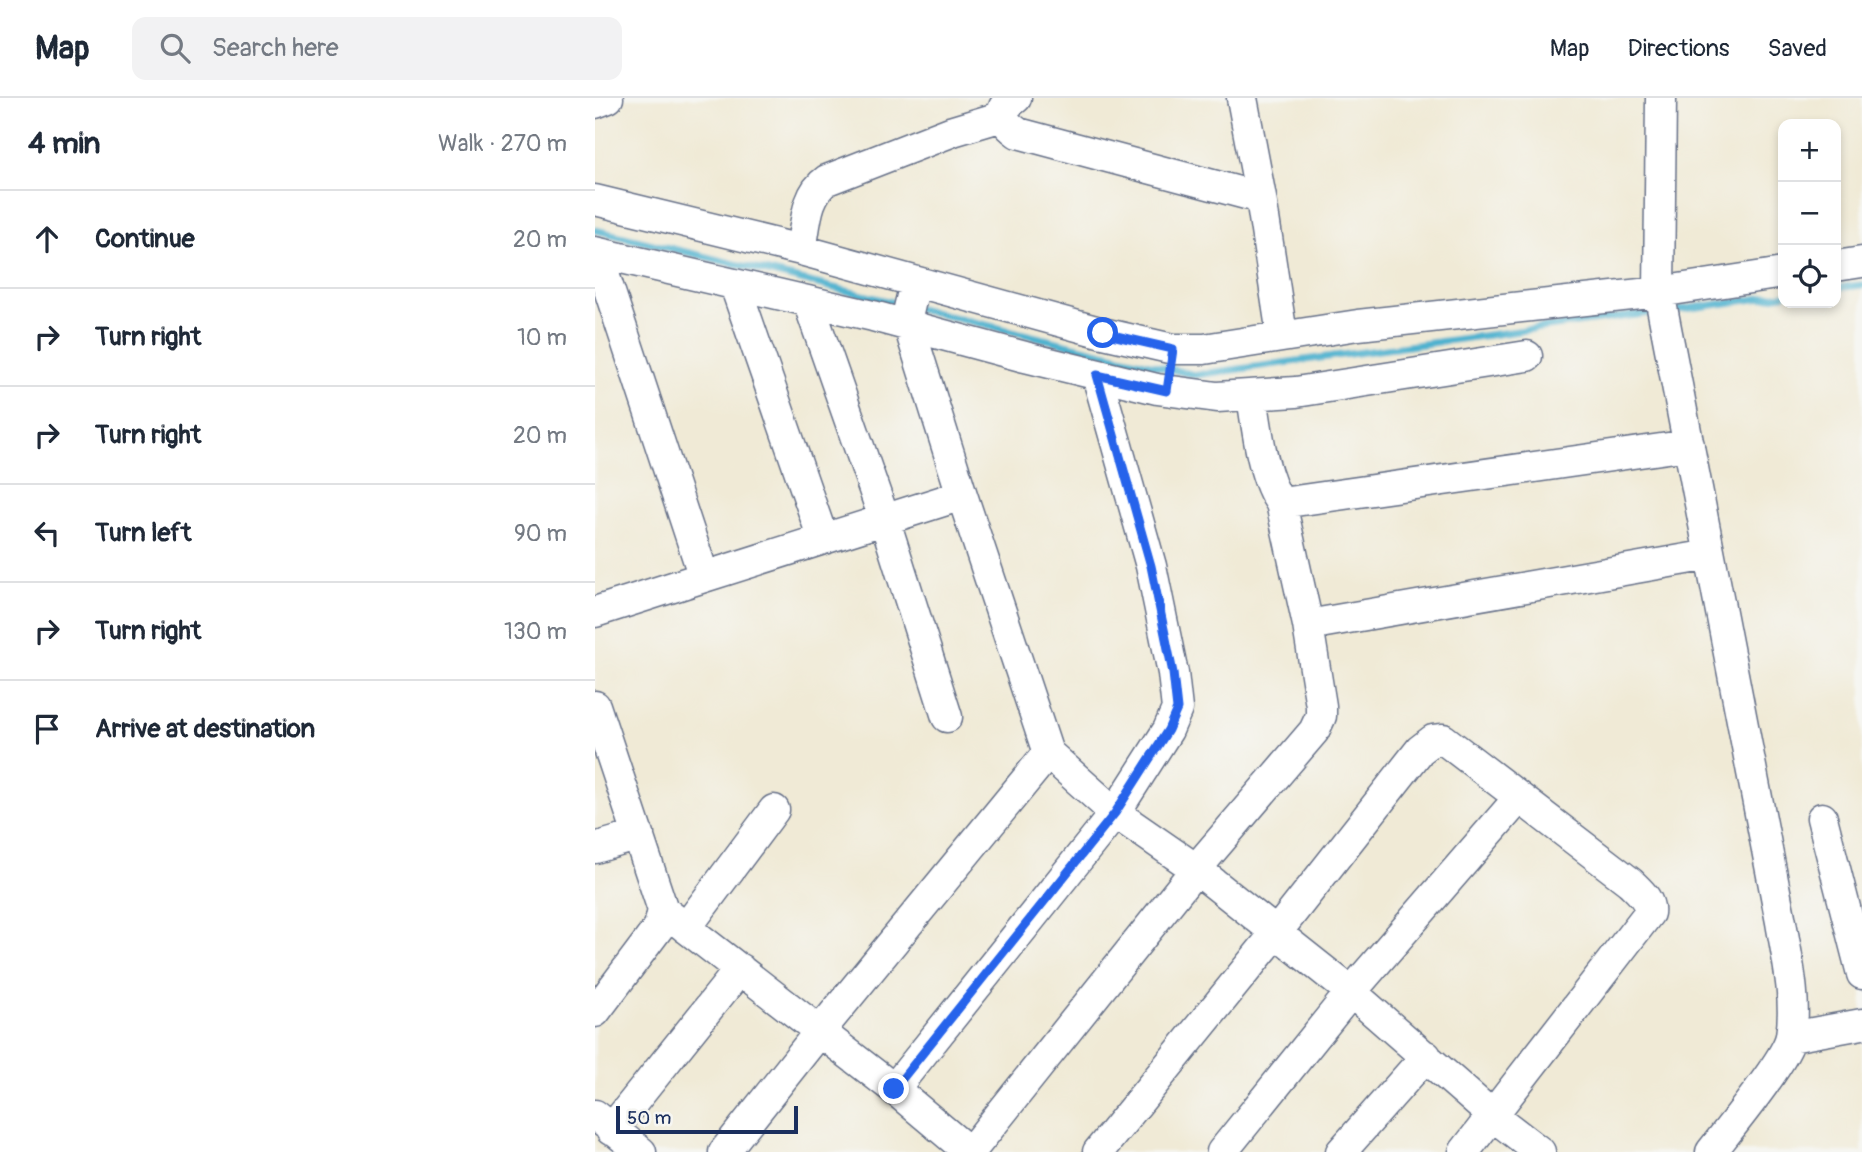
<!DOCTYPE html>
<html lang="en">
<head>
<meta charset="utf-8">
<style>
  body { margin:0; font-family:Pangolin,sans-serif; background:#f2f2f3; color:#1f2937 }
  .controls { position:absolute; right:21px; top:21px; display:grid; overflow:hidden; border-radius:14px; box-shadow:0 4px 10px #0003 }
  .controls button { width:63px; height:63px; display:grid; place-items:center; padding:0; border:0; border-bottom:2px solid #e0e1e3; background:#fff; color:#1f2937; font:35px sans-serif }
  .scale { position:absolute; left:21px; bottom:18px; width:182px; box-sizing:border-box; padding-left:7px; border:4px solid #1b2f5e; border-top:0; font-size:19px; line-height:24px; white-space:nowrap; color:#1b2f5e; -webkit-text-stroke:5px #f6f6f2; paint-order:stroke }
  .stop { position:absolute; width:21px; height:21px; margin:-16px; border:5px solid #2563eb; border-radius:50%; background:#fff }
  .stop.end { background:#2563eb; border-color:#fff; box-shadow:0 2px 7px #0008 }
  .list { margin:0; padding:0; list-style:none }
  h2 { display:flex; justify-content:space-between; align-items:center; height:91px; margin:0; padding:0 28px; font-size:30px }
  h2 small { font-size:23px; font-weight:400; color:#747a83 }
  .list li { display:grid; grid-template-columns:46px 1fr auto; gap:21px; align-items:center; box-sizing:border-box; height:98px; padding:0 28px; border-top:2px solid #e0e1e3 }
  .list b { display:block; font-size:26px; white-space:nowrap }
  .list em { font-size:23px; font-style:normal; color:#747a83 }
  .icon { flex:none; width:38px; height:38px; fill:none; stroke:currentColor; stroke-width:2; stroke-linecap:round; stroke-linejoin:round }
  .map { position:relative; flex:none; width:1267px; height:1054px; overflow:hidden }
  header { display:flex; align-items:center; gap:42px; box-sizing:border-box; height:98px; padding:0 35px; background:#fff; border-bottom:2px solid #e0e1e3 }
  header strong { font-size:33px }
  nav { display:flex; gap:38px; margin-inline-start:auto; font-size:24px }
  .search { width:490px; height:63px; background:#f2f2f3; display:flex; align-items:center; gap:18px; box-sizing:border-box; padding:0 24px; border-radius:14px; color:#747a83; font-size:26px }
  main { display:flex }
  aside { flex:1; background:#fff }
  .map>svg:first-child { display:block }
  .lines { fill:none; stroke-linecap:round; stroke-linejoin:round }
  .stream { stroke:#50b2cf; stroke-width:7 }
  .street-casing { stroke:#667088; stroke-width:33 }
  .street { stroke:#fff; stroke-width:30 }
  .route { stroke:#2563eb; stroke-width:9 }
</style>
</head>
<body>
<header>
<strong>Map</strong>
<div class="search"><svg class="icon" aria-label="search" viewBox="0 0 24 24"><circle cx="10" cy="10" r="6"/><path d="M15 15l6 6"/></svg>Search here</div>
<nav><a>Map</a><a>Directions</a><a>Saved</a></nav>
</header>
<main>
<aside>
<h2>4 min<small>Walk · 270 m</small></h2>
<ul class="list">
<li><svg class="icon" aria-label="ahead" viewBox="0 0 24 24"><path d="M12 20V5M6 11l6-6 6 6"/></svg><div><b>Continue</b></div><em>20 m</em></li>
<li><svg class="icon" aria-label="right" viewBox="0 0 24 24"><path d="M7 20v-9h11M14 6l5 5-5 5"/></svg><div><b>Turn right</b></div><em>10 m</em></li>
<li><svg class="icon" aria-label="right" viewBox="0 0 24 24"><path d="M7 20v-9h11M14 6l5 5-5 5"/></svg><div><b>Turn right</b></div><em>20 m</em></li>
<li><svg class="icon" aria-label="left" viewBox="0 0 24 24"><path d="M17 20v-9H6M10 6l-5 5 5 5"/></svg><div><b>Turn left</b></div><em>90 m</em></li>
<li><svg class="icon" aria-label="right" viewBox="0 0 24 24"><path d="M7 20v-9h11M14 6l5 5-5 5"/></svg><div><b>Turn right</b></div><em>130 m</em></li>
<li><svg class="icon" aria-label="arrive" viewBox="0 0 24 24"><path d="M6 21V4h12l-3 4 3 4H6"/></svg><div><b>Arrive at destination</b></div></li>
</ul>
</aside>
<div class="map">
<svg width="1267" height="1054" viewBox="0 0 1267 1054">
  <rect width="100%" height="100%" fill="#f6f6f2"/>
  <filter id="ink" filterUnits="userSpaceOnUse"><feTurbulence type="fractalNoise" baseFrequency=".0143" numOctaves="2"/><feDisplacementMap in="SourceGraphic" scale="14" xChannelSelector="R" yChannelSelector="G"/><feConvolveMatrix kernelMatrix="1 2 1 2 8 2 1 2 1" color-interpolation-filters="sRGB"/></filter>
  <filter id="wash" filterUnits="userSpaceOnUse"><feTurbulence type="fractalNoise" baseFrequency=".00686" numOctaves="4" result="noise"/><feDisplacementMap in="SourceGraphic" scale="28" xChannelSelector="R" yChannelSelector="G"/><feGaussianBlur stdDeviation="1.57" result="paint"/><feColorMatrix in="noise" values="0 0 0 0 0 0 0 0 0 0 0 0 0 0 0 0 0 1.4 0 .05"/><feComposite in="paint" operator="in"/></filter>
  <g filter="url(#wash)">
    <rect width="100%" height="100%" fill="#f0ead6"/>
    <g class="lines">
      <!-- stream -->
      <path class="stream" d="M0,132L309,207
        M1241,190L1267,187
        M320,210L600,277L1063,214
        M1075,213L1188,197"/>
    </g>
  </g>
  <g filter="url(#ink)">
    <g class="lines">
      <!-- street casing -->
      <g class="street-casing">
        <path id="street" d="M421,0L409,9C407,22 412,27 423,35L666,100
          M647,0L666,100L687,237
          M1066,0L1064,194L1186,824C1192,860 1202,901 1196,938C1192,961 1134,1031 1116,1054
          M0,5L13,0
          M0,102L206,152L508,235L578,251H609L763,227L1064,194L1188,175
          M206,152C211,128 210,97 232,82L358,33L408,18
          M0,154L278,218L430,259L562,291L622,299L701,294L932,258
          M2,155L109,479L367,397
          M1241,168L1267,164
          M320,185L313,215L314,228L367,397L453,655L520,715L601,771L756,894L898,1018L945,1054
          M140,187L228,441
          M213,203L290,423L352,619
          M657,298C662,329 667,380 686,405L1094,347
          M0,514L109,479
          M713,527L1115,457
          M0,608L68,812L64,829L0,914
          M1227,720L1267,876
          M0,750L44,737
          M68,812L299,991L374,1054
          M91,830L179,712
          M1196,939L1267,926
          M299,991L520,715L573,632L582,611L578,575L556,468L502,277
          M0,1017L46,1054
          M16,1032L145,871
          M129,1054L225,933L453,655
          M375,1054L601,771L719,633L726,618V608L713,527L686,405
          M503,1054L681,835L825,652L838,642L848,641L1035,784C1044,793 1056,802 1054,815L869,1054
          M627,1054L756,894L923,701
          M746,1054L831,958"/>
      </g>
      <!-- street -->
      <use href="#street" class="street"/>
    </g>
  </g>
  <g class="lines" filter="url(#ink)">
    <!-- route -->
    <path class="route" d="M299,991L520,715L573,632L582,611L578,575L556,468L502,277L572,293L578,251L508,235"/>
  </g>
</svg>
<div class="controls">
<button>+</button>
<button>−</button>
<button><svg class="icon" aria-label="locate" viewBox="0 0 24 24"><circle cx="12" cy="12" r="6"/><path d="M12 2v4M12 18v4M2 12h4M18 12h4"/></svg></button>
</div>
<div class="scale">50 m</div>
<div class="stop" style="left:508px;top:235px"></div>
<div class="stop end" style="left:299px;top:991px"></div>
</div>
</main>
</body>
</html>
